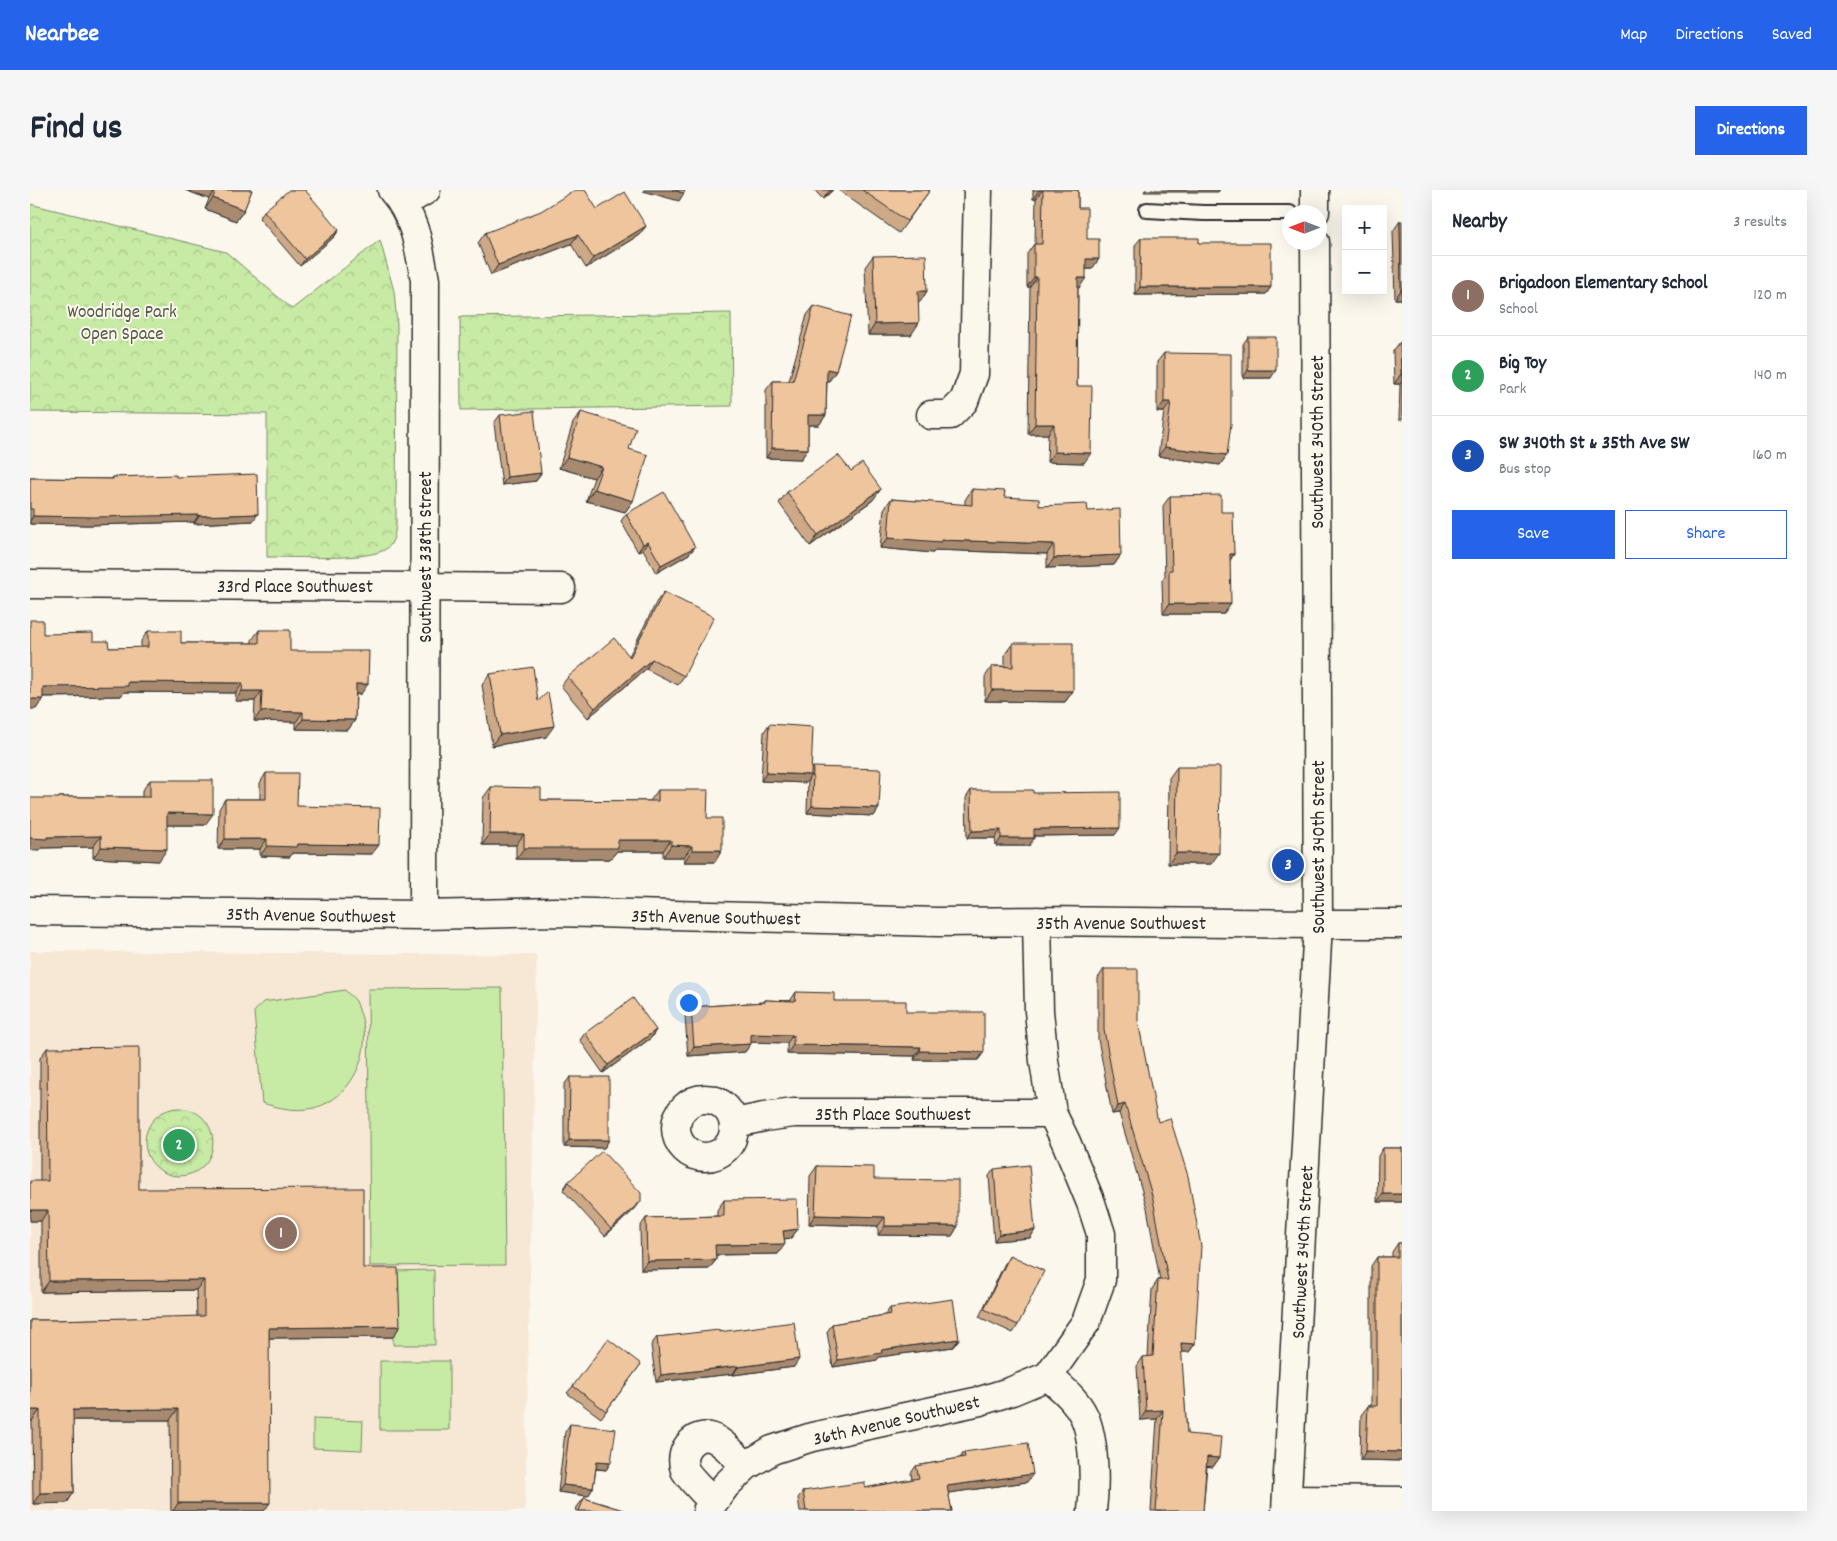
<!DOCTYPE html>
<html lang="en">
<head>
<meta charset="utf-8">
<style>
  body { margin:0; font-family:Dekko,sans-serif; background:#f6f6f7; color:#1f2937 }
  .controls { position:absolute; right:15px; top:15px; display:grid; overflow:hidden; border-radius:0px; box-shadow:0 5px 20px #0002 }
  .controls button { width:45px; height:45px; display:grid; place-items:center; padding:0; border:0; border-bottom:1px solid #e0e1e3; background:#fff; color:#1f2937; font:25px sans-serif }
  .compass { position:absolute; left:1252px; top:15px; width:45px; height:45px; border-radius:50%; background:#fff; box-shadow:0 5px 20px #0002; rotate:270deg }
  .you { position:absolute; left:658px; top:812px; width:18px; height:18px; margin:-12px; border:4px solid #fff; border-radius:50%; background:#1a73e8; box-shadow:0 0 0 8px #1a73e833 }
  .badge { display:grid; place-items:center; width:32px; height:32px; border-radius:50%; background:#2563eb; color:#fff; font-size:16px; font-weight:700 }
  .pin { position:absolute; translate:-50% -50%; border:2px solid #fff; box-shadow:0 1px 5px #0006 }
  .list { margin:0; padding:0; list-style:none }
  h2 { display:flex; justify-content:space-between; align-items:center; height:65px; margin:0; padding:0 20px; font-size:21px }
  h2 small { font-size:16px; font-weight:400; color:#747a83 }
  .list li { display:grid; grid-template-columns:32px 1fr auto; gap:15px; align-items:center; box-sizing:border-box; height:80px; padding:0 20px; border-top:1px solid #e0e1e3 }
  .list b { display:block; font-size:19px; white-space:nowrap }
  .list p { margin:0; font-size:16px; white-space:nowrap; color:#747a83 }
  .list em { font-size:16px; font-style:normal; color:#747a83 }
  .actions { display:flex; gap:10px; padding:15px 20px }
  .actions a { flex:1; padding:11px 0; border:1px solid #2563eb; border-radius:0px; text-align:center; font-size:18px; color:#2563eb }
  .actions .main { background:#2563eb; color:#fff }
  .map { position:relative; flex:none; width:1372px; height:1321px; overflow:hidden; border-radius:0px }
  header { display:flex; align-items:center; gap:30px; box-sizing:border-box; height:70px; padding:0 25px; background:#2563eb; color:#fff }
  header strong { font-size:24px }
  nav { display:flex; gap:28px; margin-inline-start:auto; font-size:18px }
  .intro { display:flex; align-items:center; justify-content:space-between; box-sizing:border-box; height:120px; padding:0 30px }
  h1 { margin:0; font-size:35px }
  .button { padding:12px 22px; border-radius:0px; background:#2563eb; color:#fff; font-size:18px; font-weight:700 }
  main { display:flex; gap:30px; padding:0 30px }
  aside { flex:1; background:#fff; border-radius:0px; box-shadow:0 5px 20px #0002 }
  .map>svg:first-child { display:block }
  .built { fill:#f7e8d5 }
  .grass { fill:#c7eaa4; stroke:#798a68 }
  .forest { fill:url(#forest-crowns); stroke:#798a68 }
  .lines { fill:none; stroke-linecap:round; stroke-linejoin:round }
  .lane-casing { stroke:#2b2b2b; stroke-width:18 }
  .street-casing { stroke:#2b2b2b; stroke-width:31 }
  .secondary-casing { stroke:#2b2b2b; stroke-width:31 }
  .lane { stroke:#fbf7ec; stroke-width:14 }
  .street { stroke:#fbf7ec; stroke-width:28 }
  .secondary { stroke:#fbf7ec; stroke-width:28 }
  .wall { fill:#cea988; stroke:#2b2b2b }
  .shaded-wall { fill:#a78a6f; stroke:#2b2b2b }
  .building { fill:#efc59e; stroke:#2b2b2b }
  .labels { text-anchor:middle; stroke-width:4; stroke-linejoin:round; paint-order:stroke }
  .park-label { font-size:19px; fill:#525b49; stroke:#fbf7ec }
  .street-label { font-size:19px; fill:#2b2b2b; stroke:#fbf7ec }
</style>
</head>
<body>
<header>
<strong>Nearbee</strong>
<nav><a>Map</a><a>Directions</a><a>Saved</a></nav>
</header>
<div class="intro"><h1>Find us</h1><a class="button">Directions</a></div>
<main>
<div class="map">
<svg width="1372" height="1321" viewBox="0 0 1372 1321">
  <defs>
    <pattern id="forest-crowns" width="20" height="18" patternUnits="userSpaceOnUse" patternTransform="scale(1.25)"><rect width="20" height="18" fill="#c7eaa4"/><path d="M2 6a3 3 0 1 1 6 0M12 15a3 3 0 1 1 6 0" fill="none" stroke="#abc98d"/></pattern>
  </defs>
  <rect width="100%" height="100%" fill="#fbf7ec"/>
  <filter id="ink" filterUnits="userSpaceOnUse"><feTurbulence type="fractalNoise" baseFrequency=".02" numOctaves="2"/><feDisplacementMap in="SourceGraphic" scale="10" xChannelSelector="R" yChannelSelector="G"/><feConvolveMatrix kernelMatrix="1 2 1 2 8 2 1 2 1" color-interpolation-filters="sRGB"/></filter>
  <g filter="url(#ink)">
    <!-- built -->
    <path class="built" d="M0,761L507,765L495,1321H0Z"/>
    <!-- grass -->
    <path class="grass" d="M472,798L475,1075L340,1076L338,799Z
      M315,800C318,804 323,807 326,811C328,815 329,821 331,825C343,861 323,908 284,918C266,922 249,918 232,913L224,822L233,812Z
      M404,1080L405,1155H363V1081Z
      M350,1171H419V1240H350Z
      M283,1229L333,1231L332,1260L283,1258Z"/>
    <!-- forest -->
    <path class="forest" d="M0,14L196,62L262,119L350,50L364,101L367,134L366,334C365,343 364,354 356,359C339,371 262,367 237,367V224L0,222Z
      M701,123L702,216L431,220L430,127Z
      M115 952a34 34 0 1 1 68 0a34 34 0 1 1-68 0Z"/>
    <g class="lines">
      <!-- lane casing -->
      <g class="lane-casing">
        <path id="lane" d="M1117,20L1173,23H1260"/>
      </g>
      <!-- street casing -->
      <g class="street-casing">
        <path id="street" d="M362,0C385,26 389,57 395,90L394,725
          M374,13L396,0
          M901,225H920L934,211L944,184L948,0
          M0,394L531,398
          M0,721L394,725L525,722L908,732L1007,731L1288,734
          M1007,731L1009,821L1014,871L1022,923L1036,952L1061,1013L1071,1044V1090L1056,1132L1018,1186C1031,1198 1046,1209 1054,1226C1065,1250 1065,1295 1062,1321
          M646 938a29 29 0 1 1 58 0a29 29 0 1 1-58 0Z
          M705,933L734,927L764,923H1022
          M1257,1310L1372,1311
          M683,1312C677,1305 658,1287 655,1280C647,1259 668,1238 687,1250C698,1257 707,1268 716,1276
          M677,1321L696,1295L716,1276L742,1260L782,1247L950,1211L982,1201L1018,1186"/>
      </g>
      <!-- secondary casing -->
      <g class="secondary-casing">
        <path id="secondary" d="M1285,0V22
          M1288,734H1372
          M1256,1321L1288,734L1285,52"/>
      </g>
      <!-- lane -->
      <use href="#lane" class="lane"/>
      <!-- street -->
      <use href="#street" class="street"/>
      <!-- secondary -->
      <use href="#secondary" class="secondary"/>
    </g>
    <!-- wall -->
    <path class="wall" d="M155,0H222L214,20L206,31L175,19L179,9Z
      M784,0H803L793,9Z
      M808,0H900L869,43Z
      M1003,0H1048V18L1057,49L1062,79H1056L1049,98H1048L1047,196L1054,273L1017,272L1018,244H998L1000,97H997V64L1004,54H1005L1006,9H1003Z
      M567,19L616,36L609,45L556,78L541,54L461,85L448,53L455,43Z
      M234,21L309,40L304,47L270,76L229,28Z
      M1370,31L1372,109H1365L1363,41Z
      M1111,48L1169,53L1241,97L1236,104L1105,105V55Z
      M843,66L897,101L890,112H888L881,145H838L835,77Z
      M784,116L806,181L799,191L797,190L796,225L789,235H778V259L771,269L736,268V200L743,191H759L777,125Z
      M1218,147L1241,188H1213V154Z
      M1370,152H1372V230H1369L1370,194H1364L1363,161Z
      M1134,163L1197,265L1190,275L1128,266L1134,222H1127V172Z
      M551,222L599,259L603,311L595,322L556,311L564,288L529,278L543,233Z
      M470,225L511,283L506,291L472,295L464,233Z
      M83,287H146L223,331L164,334V332L59,335L0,334V288L81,289Z
      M942,299L1009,316L1058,321L1091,365L1084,375L1017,378V364L905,360L903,363L850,358L854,319L861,309L935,315V310Z
      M757,302L843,310L780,356L749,313Z
      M1140,306L1191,322L1204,364L1200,370L1194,424H1133L1132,390L1135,386L1133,316Z
      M596,324L665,357L659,364L626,383L613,359L608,362L591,331Z
      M634,402L654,486L648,495L616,479L558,528L531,496L538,487L599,466L627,411Z
      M229,440L260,461L331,504H326L325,530L318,540L266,539V532L224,531L225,511H205L206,503L94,502L91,506L13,507L6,519L13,444L63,451L79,458H111V451L118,441L151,453H222V450Z
      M983,453L1043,501L1035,512L955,511V487L962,476H975V464Z
      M460,484L508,511L516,547L461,556L462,554L452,495Z
      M739,534L781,580L783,577L849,618L844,626L777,623L778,590L776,593L731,591L734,542Z
      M1147,577L1181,674H1138L1139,588Z
      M236,583L267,616L342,664L262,663L260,667L230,666V659H188L189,619L195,609H230V593Z
      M120,590L175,635H137L129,671L63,668V657L11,658L9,660L29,607H112V601Z
      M461,597L511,610L620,611L628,600L677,628L685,672H654V667H633V661H587L580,669H486V655H452L453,608Z
      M941,600L1003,603L1085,645L1004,646L999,656H966L965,648H937L936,608Z
      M1074,779L1108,831L1165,1154L1159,1162H1151L1157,1244L1189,1268L1183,1277L1177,1276L1173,1321H1121L1127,1229L1110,1230L1107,1176L1113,1167H1118L1122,1099L1128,1090H1130L1117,1018L1089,923L1082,924L1068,849V788Z
      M766,802L804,811L876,822L954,862L948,870H884L885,866L757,864V853L721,852L715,862L658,866L655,826L661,817L734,812L735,810L760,811Z
      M626,840L621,848L573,883L550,850L555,843Z
      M17,858L109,999L333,1078L370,1136L363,1147L239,1148L234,1321H141L140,1230H43L44,1302L37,1313L3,1314L2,1231H0V1130H24L167,1127L166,1100L11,1102V1031H0L10,991V868Z
      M540,887L579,950L574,958L534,957V895Z
      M1353,958H1372V1012H1347L1348,966Z
      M787,976L844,989L928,1036L922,1046L848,1045V1036L779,1034L780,986Z
      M964,979L1005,1040L1000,1048L964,1051L959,986Z
      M538,992L605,1019L575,1046L533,1000Z
      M694,1010L768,1039L761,1048L754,1049L748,1064L686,1065V1070L679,1079L611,1080L610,1037L616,1028L687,1026V1020Z
      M1368,1053H1372V1271L1330,1270L1331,1225L1338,1216H1341V1076L1347,1067H1362V1062Z
      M980,1065L988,1135L983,1143L949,1127L975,1073Z
      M860,1118L929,1149L923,1157L849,1167L847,1170L803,1177L797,1142L802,1134L855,1125Z
      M689,1142L764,1177L703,1185V1184L626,1192L621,1155L627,1147Z
      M611,1174L571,1228L537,1203L543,1196Z
      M540,1234L581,1272L576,1280L566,1279L563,1298L558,1306L528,1302L535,1242Z
      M934,1262L997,1292L918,1303L922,1321H770L768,1308L773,1301L835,1298L882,1289L881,1283L886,1276L930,1268Z
      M554,1308L596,1321H546L547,1317Z"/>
    <!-- shaded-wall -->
    <path class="shaded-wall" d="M155,0H186L179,9Z
      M614,0H642L654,3L649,11L613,1Z
      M800,0H803L793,9Z
      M1009,0H1012L1006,9H1003Z
      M1115,0H1190L1188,2H1114Z
      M183,8L214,20L206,31L175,19Z
      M616,36L609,45L556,78L563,68Z
      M309,40L304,47L270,76L275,69Z
      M548,45L541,54L461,85L468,75Z
      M1056,69H1069L1062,79H1049Z
      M1004,87H1007L1000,97H997Z
      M1048,88H1056L1049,98H1042Z
      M1110,97H1241L1236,104L1105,105Z
      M1371,100H1372V109H1365Z
      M888,101H897L890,112L880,113Z
      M889,133L881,145H838L845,134Z
      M797,179L806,181L799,191L790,188Z
      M1218,180H1246L1241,188H1213Z
      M1371,184H1372V191L1370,194H1364Z
      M1134,212H1141L1134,222H1127Z
      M778,225H796L789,235H772Z
      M1005,234H1024L1018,244H998Z
      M1135,257L1197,265L1190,275L1128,266Z
      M742,258L778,259L771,269L736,268Z
      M1024,262L1061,263L1054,273L1017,272Z
      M537,267L572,277L564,288L529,278Z
      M511,283L506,291L472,295L477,287Z
      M564,299L603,311L595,322L556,311Z
      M851,299L843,310L780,356L788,345Z
      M228,324L223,331L164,334L169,326Z
      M169,325L164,332L59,335L0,334V331L3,326Z
      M858,348L911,350L1024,354L1017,364L905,360L903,363L850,358Z
      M618,352L613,359L608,362L613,354Z
      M665,357L659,364L626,383L631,375Z
      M1200,364H1204L1198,374Z
      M1091,365L1084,375L1017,378L1024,368Z
      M1139,414H1201L1194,424H1133Z
      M622,469L616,479L558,528L565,518Z
      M98,492L213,493L206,503L94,502L91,506L6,507L13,497Z
      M326,494H338L331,504H319Z
      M962,500L1043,501L1035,512L955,511Z
      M212,501H232L225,511H205Z
      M0,509H13L6,519H0Z
      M231,521L273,522L266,532L224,531Z
      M273,529L325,530L318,540L266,539Z
      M524,536L516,547L461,556L469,545Z
      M736,583L781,585L776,593L731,591Z
      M782,616L849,618L844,626L777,623Z
      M137,623L183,624L175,635H129Z
      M1090,638L1085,645L998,646L1004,639Z
      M971,640L965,648H937L942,641Z
      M460,644H494L486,655H452Z
      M71,646L63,657L11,658L9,660H0V648L17,647Z
      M971,648H1004L999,656H966Z
      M195,649H237L230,659H188Z
      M588,650H641L633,661H587L580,669H486L494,658Z
      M267,654L349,655L342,664L262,663L260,667L230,666L237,656Z
      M641,655L662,656L654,667H633Z
      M71,657L137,659L129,671L63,668Z
      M662,660H692L685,672H654Z
      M1146,663H1189L1181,674H1138Z
      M626,840L621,848L573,883L578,875Z
      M721,844L763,845L757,853L715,852Z
      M721,854L715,862L658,866L664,857Z
      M763,855L891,857L885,866L757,864Z
      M890,861L954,862L948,870H884Z
      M1095,914L1089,923L1082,924L1088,916Z
      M539,950H579L574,958L534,957Z
      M1353,1004H1372V1012H1347Z
      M611,1011L605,1019L575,1046L581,1039Z
      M0,1020H18L11,1031H0Z
      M785,1025L855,1027L848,1036L779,1034Z
      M855,1036H928L922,1046L848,1045Z
      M768,1039L761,1048L746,1050L753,1041Z
      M1005,1040L1000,1048L964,1051L969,1044Z
      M755,1054L748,1064L679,1065L685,1055Z
      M686,1070L679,1079L611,1080L617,1071Z
      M174,1090L166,1100L11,1102L19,1091Z
      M370,1136L363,1147L231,1148L239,1138Z
      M929,1149L923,1157L849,1167L847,1170L803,1177L808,1170L851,1160Z
      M1151,1153L1165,1154L1159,1162H1145Z
      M769,1169L764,1177L703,1185L708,1177Z
      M708,1176L703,1184L626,1192L631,1185Z
      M148,1219L140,1230H36L43,1220Z
      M0,1220H10L2,1231H0Z
      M1133,1220L1127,1229L1110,1230L1116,1221Z
      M1336,1261L1372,1262V1271L1330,1270Z
      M1177,1267L1189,1268L1183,1277L1171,1276Z
      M567,1271L581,1272L576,1280L562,1278Z
      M1003,1284L997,1292L911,1304L917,1296Z
      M533,1295L563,1298L558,1306L528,1302Z
      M44,1302L37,1313L3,1314L10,1303Z
      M148,1313H240L234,1321H143Z"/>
    <!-- building -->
    <path class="building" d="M186,0H222L214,20L183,8Z
      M259,0H275L309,40L275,69L234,21Z
      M545,0H555L567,19L595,2L616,36L563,68L548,45L468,75L455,43L511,21Z
      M642,0H655L654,3Z
      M832,0H900L877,31Z
      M1013,0H1048V18H1057V49H1069V69H1056V88H1048L1047,196H1062L1061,263L1024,262V234H1005L1007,87H1004V54H1012Z
      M1370,31H1372V100H1371Z
      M1111,48H1169V53H1241V97H1110Z
      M896,65L897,101H888L889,133L845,134L843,66Z
      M784,116L821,126L806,181L797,179L796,225H778V259L742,258L743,191H763Z
      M1218,147H1246V180H1218Z
      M1370,152H1372V184H1371Z
      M1134,163L1201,164V234L1197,265L1135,257L1141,212H1134Z
      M504,221L511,283L477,287L470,225Z
      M551,222L606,238L599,259L618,265L603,311L564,299L572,277L537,267Z
      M808,265L821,281L832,273L851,299L788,345L757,302Z
      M227,284L228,324L169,326V325L65,327L3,326V319H0V288L83,289V287L146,285V287Z
      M942,299L975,301L974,307L1009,309V316L1057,314L1058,321L1090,319L1091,365L1024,368V354L911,350V352L858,348L861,309L942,315Z
      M634,302L665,357L631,375L618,352L613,354L596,324Z
      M1191,305V322H1203L1204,364H1200L1201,414H1139V380H1142L1140,306Z
      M634,402L684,427L654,486L622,469L565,518L538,487L584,448L600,467Z
      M0,430H13V444L63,443V451H78L79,458L118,457V441H151V453H229V440H260V461H339L338,494H326L325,530L273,529V522L231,521L232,501H212L213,493L98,492V496L13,497V509H0Z
      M983,453H1043V501L962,500V476L983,477Z
      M503,477L508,511L518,502L524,536L469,545L470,544L460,484Z
      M739,534L783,537L781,585L736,583Z
      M783,577L851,579L849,618L782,616Z
      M1147,577H1190L1189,663H1146Z
      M236,583H268L267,616L350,618L349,655L267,654L266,657L237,656V649H195V609H236Z
      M120,590H183V624L137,623V659L71,657V646L17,647V649L0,648V608H29V607H120Z
      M461,597L511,598V610L628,611V600H678L677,628H692V660H662V656L641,655V650H588V658H494V644H460Z
      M941,600H1003V603L1090,602V638L1004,639V648H971V640L942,641Z
      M1074,779H1108V831L1128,932L1140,928L1158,986L1171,1056L1165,1154L1151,1153L1157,1244L1191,1247L1189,1268L1177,1267L1173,1321H1126L1133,1220L1116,1221L1113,1167L1123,1166L1128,1090H1138L1123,1009L1095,914L1088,916L1074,840Z
      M766,802L804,803V811H876V822H954V862L890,861L891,857L763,855V845L721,844V854L664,857L661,817L735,812V810L765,811Z
      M603,808L626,840L578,875L555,843Z
      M109,857V999L333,998V1078H368L370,1136L239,1138L240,1313H148V1219L43,1220L44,1302L10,1303V1220H0V1130H24L174,1126V1090L19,1091L18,1020H0V991H18L17,858Z
      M540,887H579V950H539Z
      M1353,958H1372V1004H1353Z
      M572,961L611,1003V1011L581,1039L538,992Z
      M999,975L1005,1040L969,1044L964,979Z
      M787,976L844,977V989L928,990V1036H855V1027L785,1025Z
      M767,1009L768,1039L753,1041L755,1054L685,1055L686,1070L617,1071L616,1028L694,1026V1010Z
      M1368,1053H1372V1262L1336,1261L1338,1216H1347V1067H1368Z
      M980,1065L1014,1081L988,1135L954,1119Z
      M923,1109L929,1149L851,1160L852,1163L808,1170L802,1134L861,1124L860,1118Z
      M764,1132L769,1169L708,1177V1176L631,1185L627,1147L689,1140V1142Z
      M578,1149L611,1174L576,1221L543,1196Z
      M540,1234L586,1239L581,1272L567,1271L563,1298L533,1295Z
      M998,1253L1003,1284L917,1296L922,1321H776L773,1301L835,1292V1298L889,1288L886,1276L935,1267L934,1262Z
      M554,1308L596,1321H549Z"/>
  </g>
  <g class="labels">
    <!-- park labels -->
    <g class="park-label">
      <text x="92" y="127">Woodridge Park<tspan x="92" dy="22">Open Space</tspan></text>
    </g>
    <!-- street labels -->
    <g class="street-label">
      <text transform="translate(1286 252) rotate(-90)" y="7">Southwest 340th Street</text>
      <text transform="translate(394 367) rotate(-90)" y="7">Southwest 338th Street</text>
      <text x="265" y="402">33rd Place Southwest</text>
      <text transform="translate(1287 657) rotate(-90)" y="7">Southwest 340th Street</text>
      <text transform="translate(281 724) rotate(1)" y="7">35th Avenue Southwest</text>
      <text transform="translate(686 726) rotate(1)" y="7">35th Avenue Southwest</text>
      <text x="1091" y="739">35th Avenue Southwest</text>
      <text x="863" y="930">35th Place Southwest</text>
      <text transform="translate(1271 1062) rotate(-87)" y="7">Southwest 340th Street</text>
      <text transform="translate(866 1229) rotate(-13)" y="7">36th Avenue Southwest</text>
    </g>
  </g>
</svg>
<div class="controls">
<button>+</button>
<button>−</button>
</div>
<svg class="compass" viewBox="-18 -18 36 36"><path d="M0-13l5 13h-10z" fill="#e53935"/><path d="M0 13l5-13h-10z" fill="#747a83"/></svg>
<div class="you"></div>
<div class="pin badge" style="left:251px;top:1043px;background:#8d6e63">1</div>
<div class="pin badge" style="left:149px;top:955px;background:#2e9e5b">2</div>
<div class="pin badge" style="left:1258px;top:675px;background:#1a4fb4">3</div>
</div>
<aside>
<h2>Nearby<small>3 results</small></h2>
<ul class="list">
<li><span class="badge" style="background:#8d6e63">1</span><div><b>Brigadoon Elementary School</b><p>School</p></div><em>120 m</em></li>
<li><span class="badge" style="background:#2e9e5b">2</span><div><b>Big Toy</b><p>Park</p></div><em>140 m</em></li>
<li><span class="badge" style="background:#1a4fb4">3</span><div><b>SW 340th St &amp; 35th Ave SW</b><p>Bus stop</p></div><em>160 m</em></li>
</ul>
<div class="actions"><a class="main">Save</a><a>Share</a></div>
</aside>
</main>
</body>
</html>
